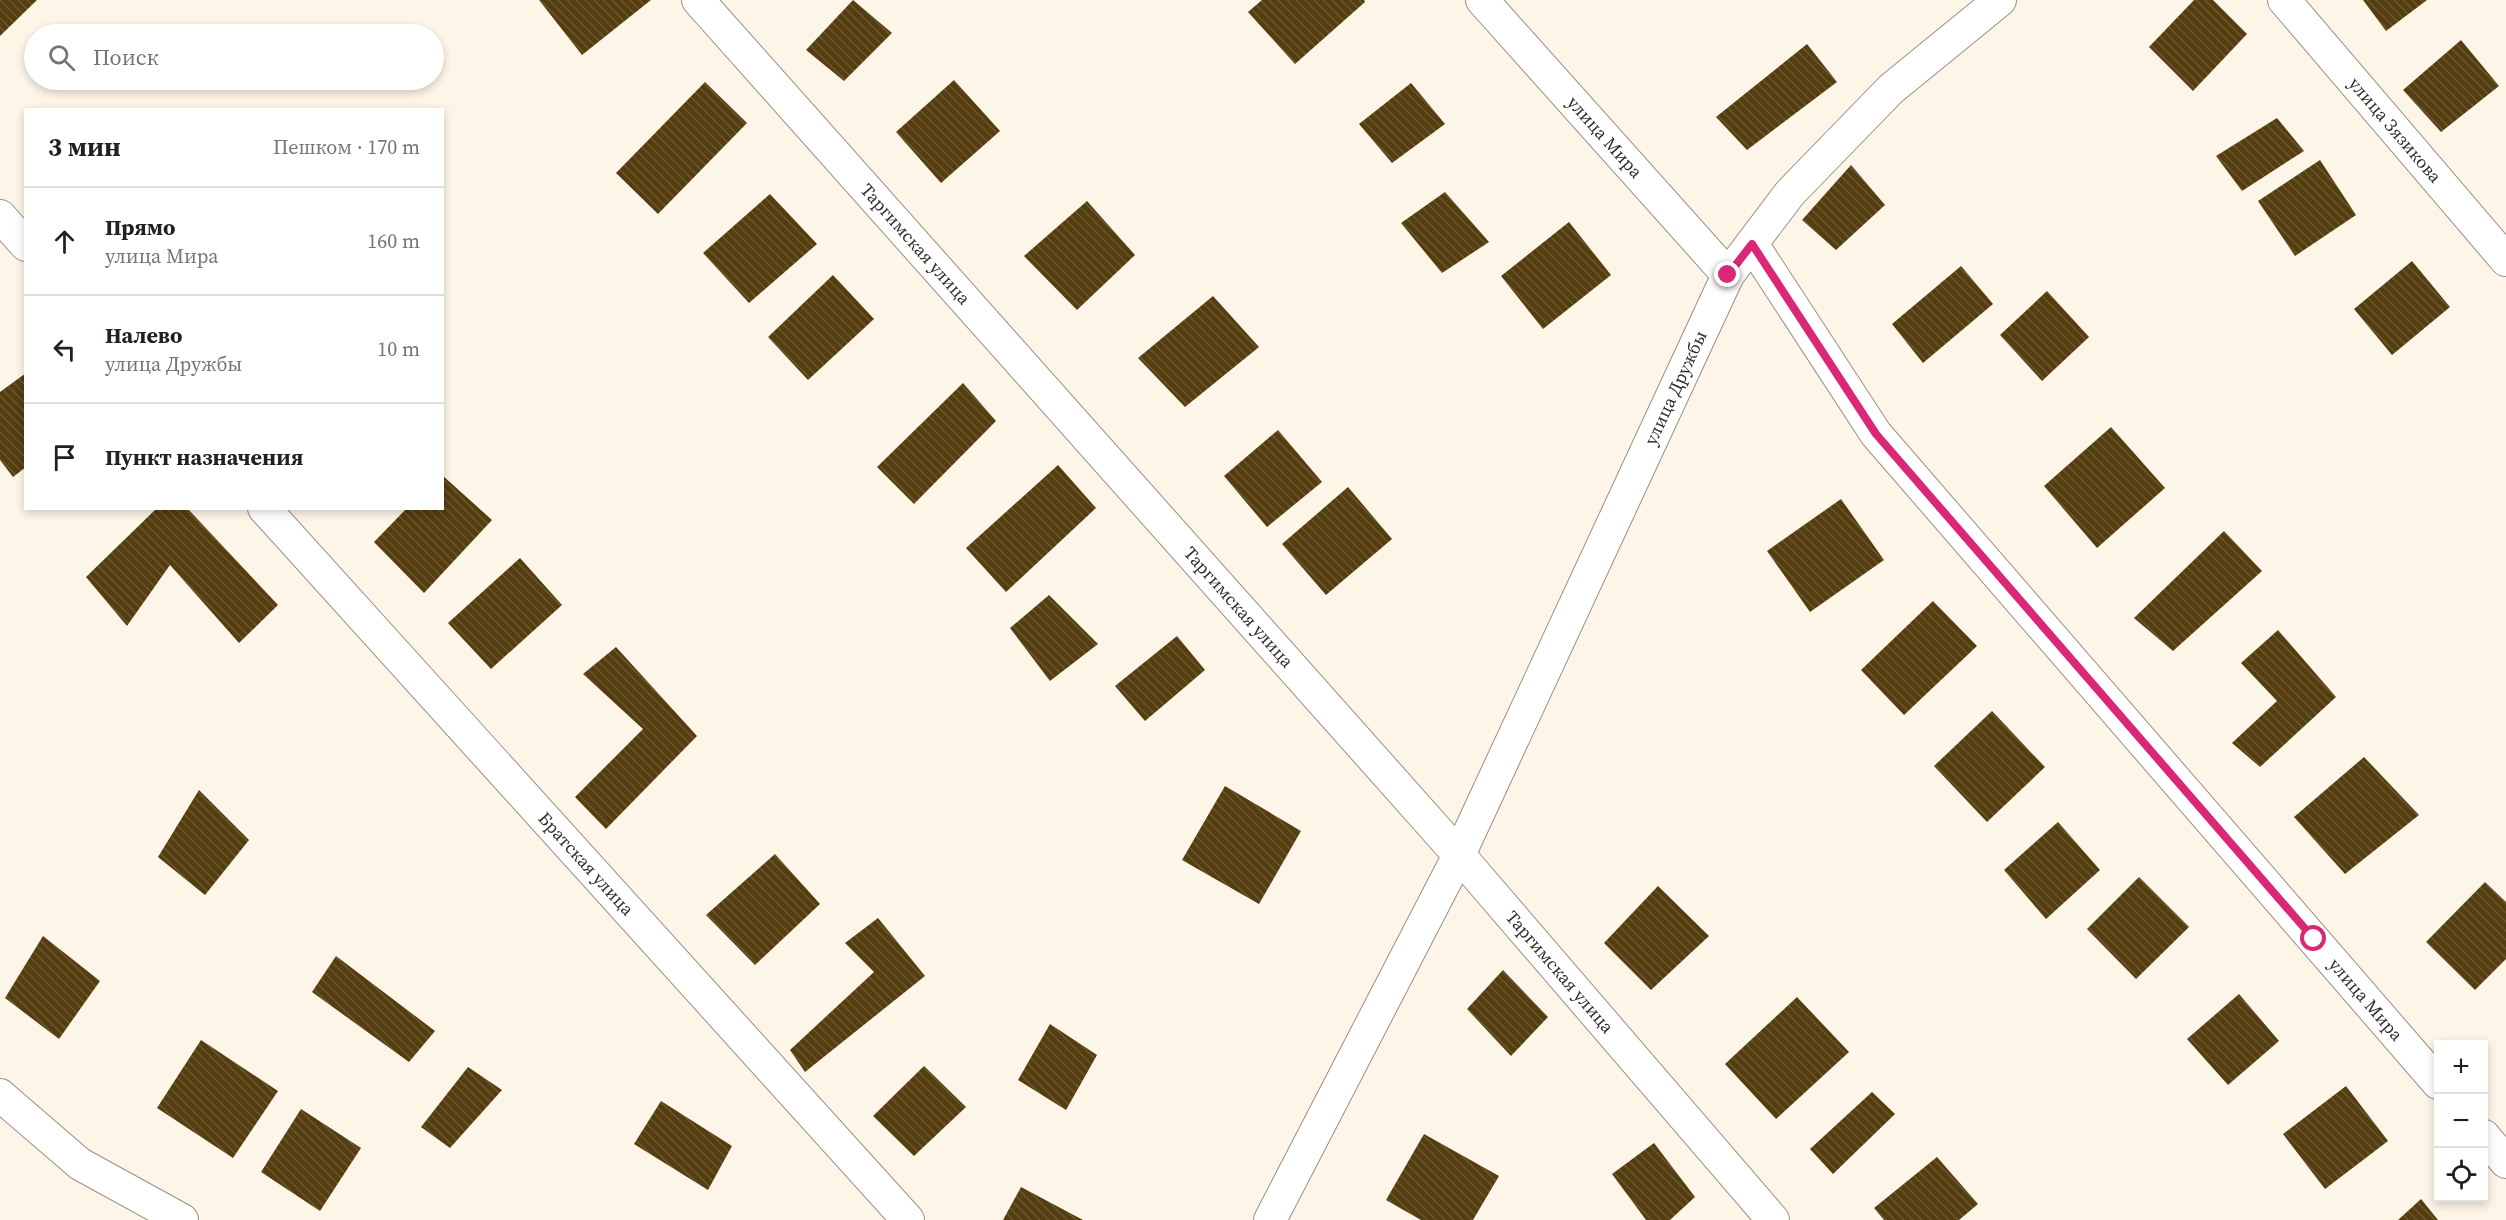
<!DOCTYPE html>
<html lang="ru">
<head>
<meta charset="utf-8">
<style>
  body { margin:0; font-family:"Source Serif 4",serif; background:#f2f2f2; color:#202124 }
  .controls { position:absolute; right:18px; bottom:18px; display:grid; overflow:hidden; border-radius:0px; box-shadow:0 3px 9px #0003 }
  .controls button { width:54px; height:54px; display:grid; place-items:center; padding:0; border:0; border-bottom:2px solid #e0e0e0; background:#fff; color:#202124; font:30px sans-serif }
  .stop { position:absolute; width:18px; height:18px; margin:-14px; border:4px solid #db2777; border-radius:50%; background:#fff }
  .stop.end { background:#db2777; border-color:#fff; box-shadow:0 2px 6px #0008 }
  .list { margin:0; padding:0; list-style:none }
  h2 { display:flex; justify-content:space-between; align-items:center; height:78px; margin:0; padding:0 24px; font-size:26px }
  h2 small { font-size:20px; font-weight:400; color:#757577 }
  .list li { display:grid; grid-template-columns:39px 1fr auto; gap:18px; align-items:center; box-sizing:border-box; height:108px; padding:0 24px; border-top:2px solid #e0e0e0 }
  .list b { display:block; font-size:22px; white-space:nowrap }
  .list p { margin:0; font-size:20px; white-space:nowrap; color:#757577 }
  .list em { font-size:20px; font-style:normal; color:#757577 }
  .icon { flex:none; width:33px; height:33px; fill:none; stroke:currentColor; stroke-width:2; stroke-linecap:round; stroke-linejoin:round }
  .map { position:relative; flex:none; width:2506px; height:1220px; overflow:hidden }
  .search { position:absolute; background:#fff; box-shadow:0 3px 9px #0003; left:24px; top:24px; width:420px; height:66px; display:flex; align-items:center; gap:15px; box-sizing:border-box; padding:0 21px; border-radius:33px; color:#757577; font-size:22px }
  .panel { position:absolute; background:#fff; box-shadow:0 3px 9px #0003; left:24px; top:108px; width:420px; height:402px; border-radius:0px }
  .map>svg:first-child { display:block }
  .building { fill:url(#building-back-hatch) }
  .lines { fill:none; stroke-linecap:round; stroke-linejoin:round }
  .street-casing { stroke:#989083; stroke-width:34 }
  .street { stroke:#fff; stroke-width:32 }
  .route { stroke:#db2777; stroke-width:8 }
  .labels { text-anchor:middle; stroke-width:6; stroke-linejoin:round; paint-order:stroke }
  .street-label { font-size:18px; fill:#322f29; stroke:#fff }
</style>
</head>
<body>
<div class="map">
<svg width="2506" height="1220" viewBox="0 0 2506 1220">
  <defs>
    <pattern id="building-back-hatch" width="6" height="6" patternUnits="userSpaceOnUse" patternTransform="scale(1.5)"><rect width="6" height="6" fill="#543d0e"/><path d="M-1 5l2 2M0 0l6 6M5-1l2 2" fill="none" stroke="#6a5731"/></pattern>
  </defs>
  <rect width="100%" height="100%" fill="#fdf5e7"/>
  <!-- building -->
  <path class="building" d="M0,0H37L0,36Z
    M539,0H651L582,55Z
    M853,0L892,33L844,81L806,50Z
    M1262,0H1364L1365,2L1295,64L1248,12Z
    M2194,0H2213L2247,34L2193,91L2149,47Z
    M2363,0H2427L2386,31Z
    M2461,40L2499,86L2441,132L2403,90Z
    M1807,44L1837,82L1747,150L1716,117Z
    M954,80L1000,131L941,183L896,132Z
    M705,82L747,123L658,214L616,173Z
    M1411,83L1445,124L1392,163L1359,124Z
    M2277,118L2304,151L2242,191L2216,156Z
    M2320,160L2356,215L2295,256L2258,201Z
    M1851,165L1885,205L1836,250L1802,220Z
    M1445,192L1489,242L1442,273L1401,223Z
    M770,194L817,244L749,303L703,253Z
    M1087,201L1135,255L1077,310L1024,256Z
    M1569,222L1611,275L1543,329L1501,276Z
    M2412,261L2450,307L2392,355L2354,309Z
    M1961,266L1993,304L1923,363L1892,324Z
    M833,275L874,319L808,380L768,337Z
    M2047,291L2089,337L2042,381L2000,335Z
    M1213,296L1259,347L1185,407L1138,358Z
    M26,373V467L13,477L0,460V392Z
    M963,383L996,421L914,504L877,467Z
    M2111,427L2165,488L2097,548L2044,486Z
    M1278,430L1322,482L1267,527L1224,476Z
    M1058,465L1096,508L1006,592L966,548Z
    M442,475L492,520L424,593L374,542L407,508H442Z
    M1348,487L1392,539L1326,595L1282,544Z
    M1841,499L1884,560L1810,612L1767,551Z
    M157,508H187L278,605L239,643L170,565L127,626L86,577Z
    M2224,531L2262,571L2173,651L2134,618Z
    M520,558L562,605L491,669L448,623Z
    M1049,595L1098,644L1050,681L1010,628Z
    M1933,601L1977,646L1904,715L1861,670Z
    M2278,630L2336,697L2260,767L2232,743L2277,701L2241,663Z
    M1177,636L1205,670L1145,721L1115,686Z
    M616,647L697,736L606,829L575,797L643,729L583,674Z
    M1992,711L2045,767L1987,822L1934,766Z
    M2364,757L2419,815L2345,874L2294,817Z
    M1225,786L1301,831L1259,904L1182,860Z
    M199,790L249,840L205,895L158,857Z
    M2058,822L2100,870L2046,919L2004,870Z
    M775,854L820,904L755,965L706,915Z
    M2139,877L2189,927L2136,979L2087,929Z
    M2485,882L2506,902V959L2475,990L2426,942Z
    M1658,886L1709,936L1651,990L1604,943Z
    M878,918L925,976L805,1072L790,1050L874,972L845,943Z
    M43,936L100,981L59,1039L5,998Z
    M336,956L435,1031L409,1062L312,992Z
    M1503,970L1548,1017L1511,1056L1467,1009Z
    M2239,994L2279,1041L2228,1085L2187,1039Z
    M1797,997L1849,1052L1776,1119L1725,1064Z
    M1050,1024L1097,1055L1066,1110L1018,1080Z
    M201,1040L278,1091L233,1158L157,1108Z
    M924,1066L966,1107L914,1156L873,1116Z
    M468,1067L502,1090L450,1148L421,1127Z
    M2346,1086L2388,1141L2325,1189L2283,1134Z
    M1872,1092L1895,1114L1833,1174L1810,1149Z
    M661,1101L732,1146L708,1190L634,1144Z
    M301,1109L361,1148L320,1211L261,1172Z
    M1424,1134L1499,1176L1473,1220H1421L1386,1200Z
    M1654,1143L1695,1197L1670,1220H1646L1612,1174Z
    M1937,1157L1978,1204L1959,1220H1884L1874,1208Z
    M1021,1187L1083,1220H1003Z
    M2421,1199L2438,1220H2398Z"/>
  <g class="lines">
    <!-- street casing -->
    <g class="street-casing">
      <g id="street">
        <path id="s1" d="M698,0L1459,855L1773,1220"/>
        <path id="s2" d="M1482,0L1728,275"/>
        <path id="s3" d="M2284,0L2506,260"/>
        <path d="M0,216L26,245"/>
        <path id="s4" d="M1752,244L1876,434L2438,1083"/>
        <path id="s5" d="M264,508L908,1220"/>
        <path d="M0,1095L80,1164L182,1220"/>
        <path d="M2484,1136L2506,1162"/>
        <path id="s6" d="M1270,1220L1459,855L1728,275L1790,193L1891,89L2000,0"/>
      </g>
    </g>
    <!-- street -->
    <use href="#street" class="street"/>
  </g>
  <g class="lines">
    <!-- route -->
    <path class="route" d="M1728,275L1752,244L1876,434L2314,939"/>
  </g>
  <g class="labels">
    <!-- street labels -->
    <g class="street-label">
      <text dy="6" stroke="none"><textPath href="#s3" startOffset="171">улица Зязикова</textPath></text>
      <text dy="6" stroke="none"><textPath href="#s2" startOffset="184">улица Мира</textPath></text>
      <text dy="6" stroke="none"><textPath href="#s1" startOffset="327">Таргимская улица</textPath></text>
      <text dy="6" stroke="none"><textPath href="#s6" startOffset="926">улица Дружбы</textPath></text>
      <text dy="6" stroke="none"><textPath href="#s1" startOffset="813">Таргимская улица</textPath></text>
      <text dy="6" stroke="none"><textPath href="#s5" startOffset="480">Братская улица</textPath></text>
      <text dy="6" stroke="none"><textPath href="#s1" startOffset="1299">Таргимская улица</textPath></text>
      <text dy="6" stroke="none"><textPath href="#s4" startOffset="975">улица Мира</textPath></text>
    </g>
  </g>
</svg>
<div class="controls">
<button>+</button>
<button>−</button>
<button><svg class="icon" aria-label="locate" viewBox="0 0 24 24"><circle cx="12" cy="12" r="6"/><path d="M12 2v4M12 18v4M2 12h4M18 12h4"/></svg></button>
</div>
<div class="stop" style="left:2314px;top:939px"></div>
<div class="stop end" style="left:1728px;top:275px"></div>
<div class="search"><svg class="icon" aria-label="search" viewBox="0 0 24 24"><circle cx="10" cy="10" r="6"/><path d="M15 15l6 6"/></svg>Поиск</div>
<section class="panel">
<h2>3 мин<small>Пешком · 170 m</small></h2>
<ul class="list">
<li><svg class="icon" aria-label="ahead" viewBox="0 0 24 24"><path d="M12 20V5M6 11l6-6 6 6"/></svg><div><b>Прямо</b><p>улица Мира</p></div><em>160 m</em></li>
<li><svg class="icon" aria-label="left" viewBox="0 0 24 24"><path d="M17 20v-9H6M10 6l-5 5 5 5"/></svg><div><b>Налево</b><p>улица Дружбы</p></div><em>10 m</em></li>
<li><svg class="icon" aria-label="arrive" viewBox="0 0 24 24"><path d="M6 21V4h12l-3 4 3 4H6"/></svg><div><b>Пункт назначения</b></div></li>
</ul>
</section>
</div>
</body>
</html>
